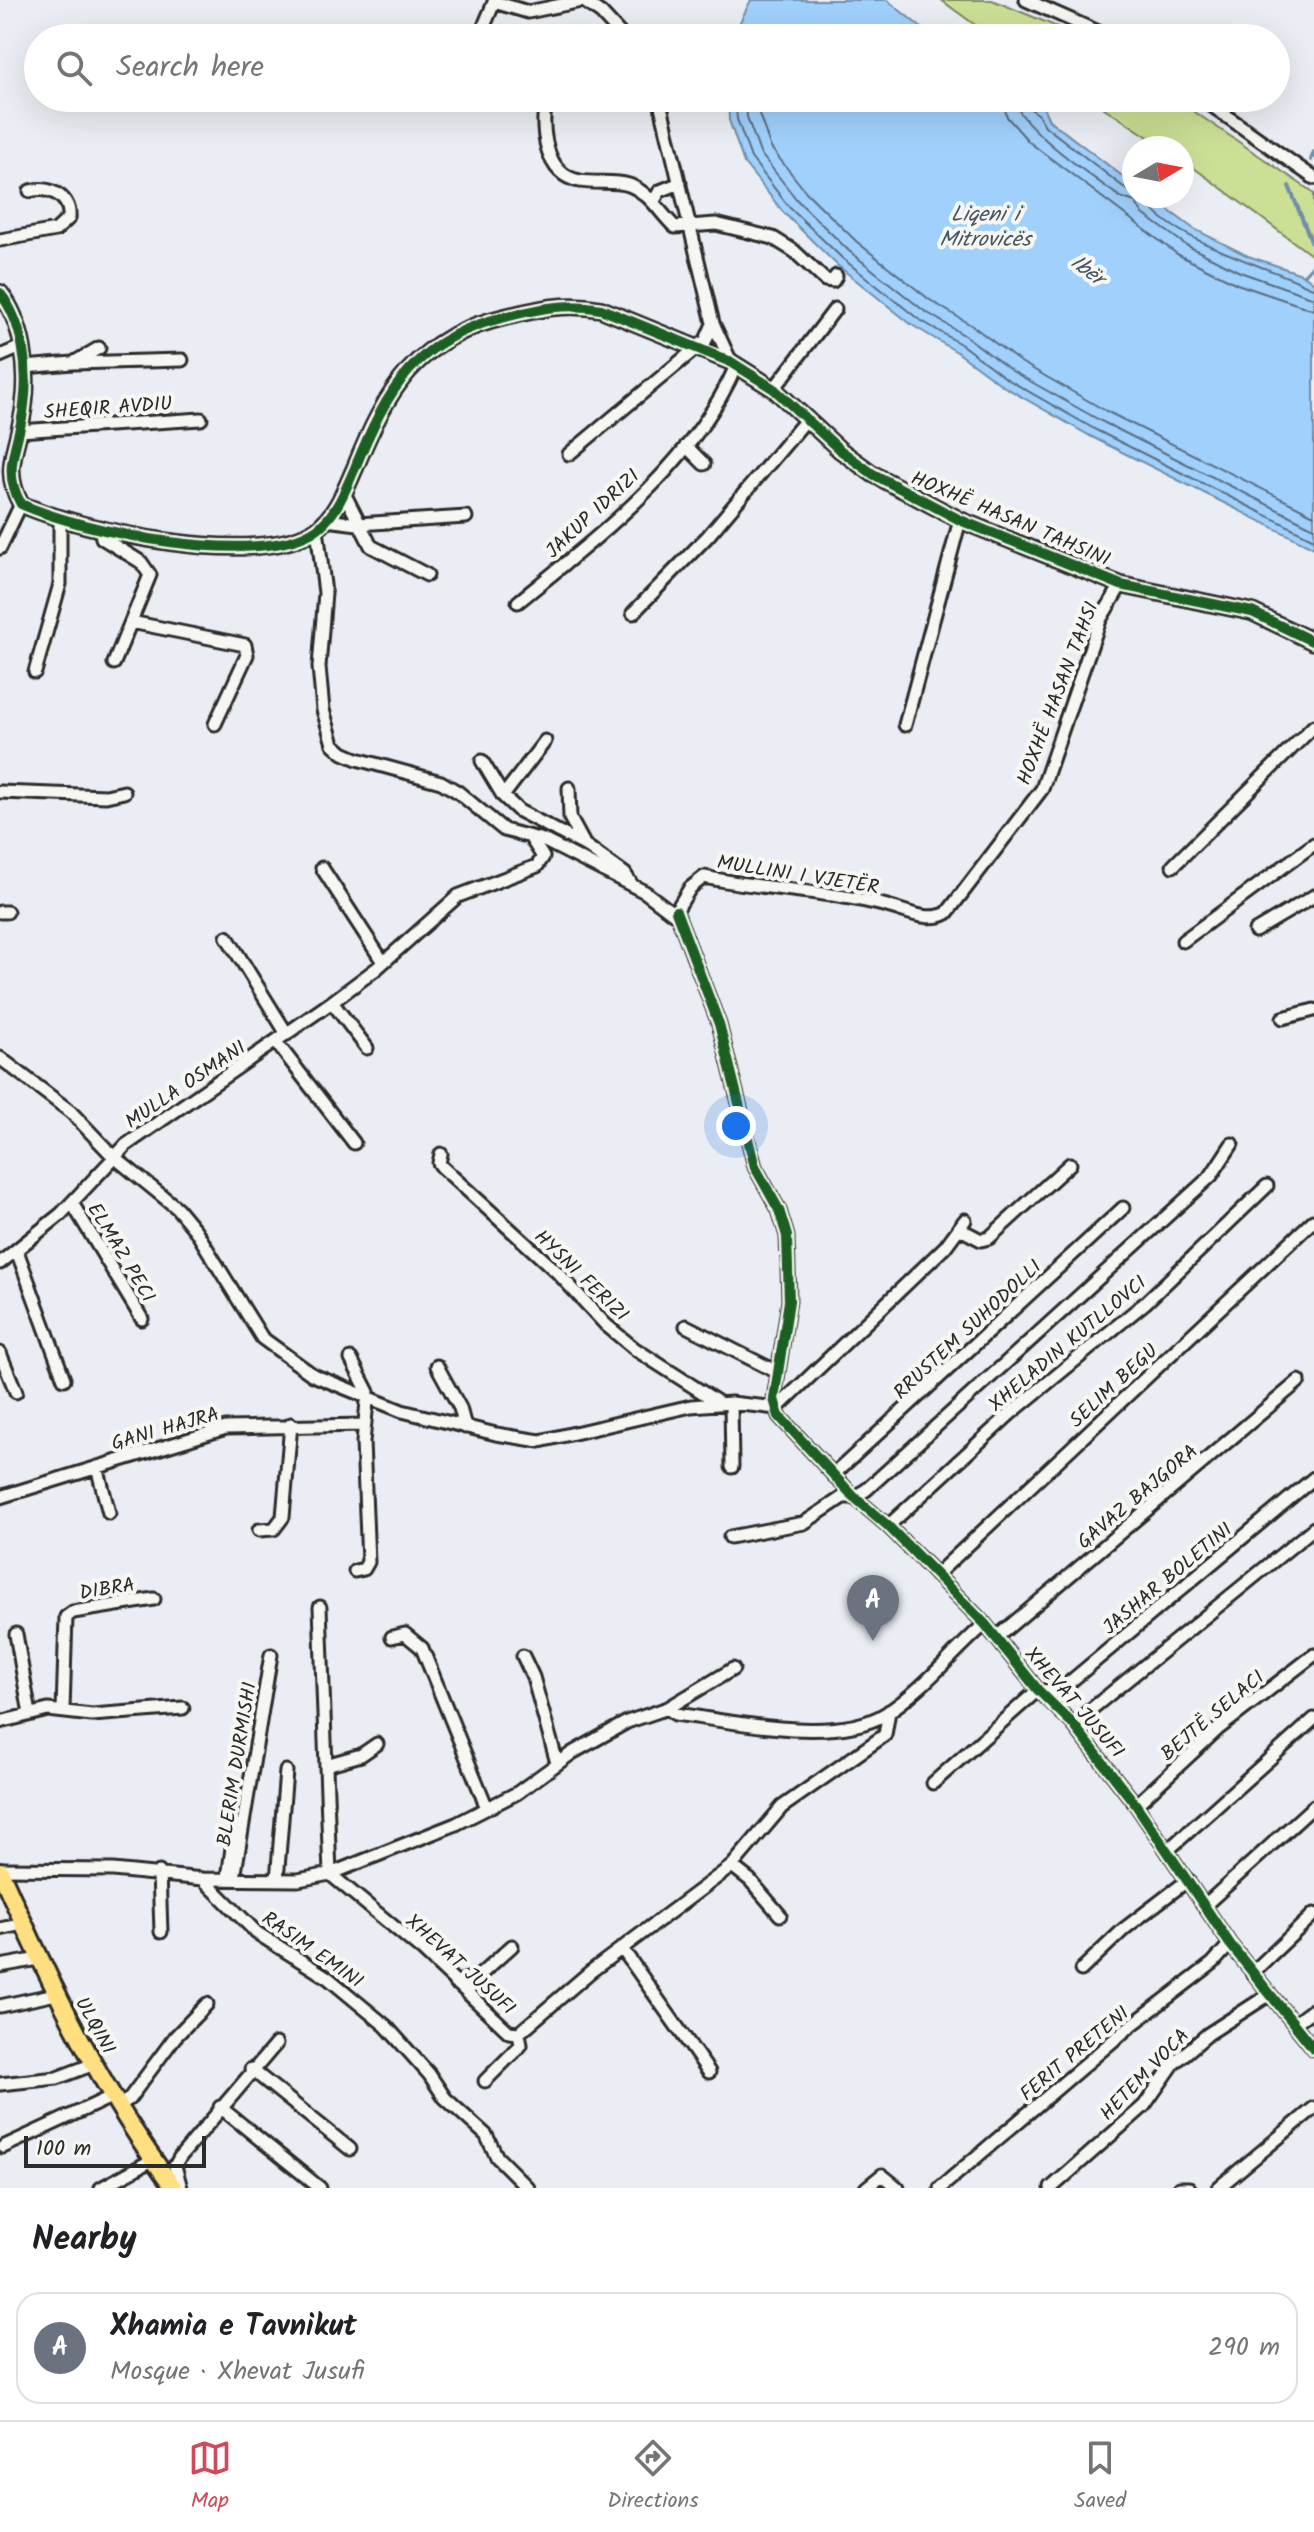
<!DOCTYPE html>
<html lang="en">
<head>
<meta charset="utf-8">
<style>
  body { margin:0; font-family:Kalam,sans-serif; background:#f6f6f6; color:#202124 }
  .compass { position:absolute; left:1122px; top:136px; width:72px; height:72px; border-radius:50%; background:#fff; box-shadow:0 8px 32px #0002; rotate:80deg }
  .scale { position:absolute; left:24px; bottom:20px; width:182px; box-sizing:border-box; padding-left:8px; border:4px solid #2b2b2b; border-top:0; font-size:22px; line-height:28px; white-space:nowrap; color:#2b2b2b; -webkit-text-stroke:6px #f6f6f2; paint-order:stroke }
  .you { position:absolute; left:736px; top:1126px; width:28px; height:28px; margin:-20px; border:6px solid #fff; border-radius:50%; background:#1a73e8; box-shadow:0 0 0 12px #1a73e833 }
  .badge { display:grid; place-items:center; width:52px; height:52px; border-radius:50%; background:#d1495b; color:#fff; font-size:26px; font-weight:700 }
  .pin { position:absolute; translate:-50% -66px; filter:drop-shadow(0 2px 4px #0008) }
  .pin::after { content:''; position:absolute; top:42px; width:28px; height:24px; background:inherit; clip-path:polygon(0 0,100% 0,50% 100%) }
  .list { margin:0; padding:0; list-style:none }
  h2 { display:flex; justify-content:space-between; align-items:center; height:104px; margin:0; padding:0 32px; font-size:34px }
  h2 small { font-size:26px; font-weight:400; color:#757577 }
  .list li { display:grid; grid-template-columns:52px 1fr auto; gap:24px; align-items:center; box-sizing:border-box; height:112px; margin:0 16px 16px; padding:0 16px; border:2px solid #e0e0e0; border-radius:24px }
  .list b { display:block; font-size:30px; white-space:nowrap }
  .list p { margin:0; font-size:26px; white-space:nowrap; color:#757577 }
  .list em { font-size:26px; font-style:normal; color:#757577 }
  .icon { flex:none; width:44px; height:44px; fill:none; stroke:currentColor; stroke-width:2; stroke-linecap:round; stroke-linejoin:round }
  .map { position:relative; flex:none; width:1314px; height:2188px; overflow:hidden }
  .search { position:absolute; background:#fff; box-shadow:0 8px 32px #0002; left:24px; right:24px; top:24px; height:88px; display:flex; align-items:center; gap:20px; box-sizing:border-box; padding:0 28px; border-radius:44px; color:#757577; font-size:30px }
  .sheet { height:232px; background:#fff }
  nav { display:flex; justify-content:space-around; align-items:center; box-sizing:border-box; height:112px; border-top:2px solid #e0e0e0; background:#fff; font-size:22px; color:#757577 }
  nav a { display:grid; justify-items:center; gap:4px }
  nav .on { color:#d1495b }
  .map>svg:first-child { display:block }
  .green { fill:#cbe095; stroke:#7b8660; stroke-width:2 }
  .water { fill:#a0d0fc; stroke:#718ea8; stroke-width:2 }
  .lines { fill:none; stroke-linecap:round; stroke-linejoin:round }
  .shore { stroke:#5a6d7f; stroke-width:2 }
  .stream { stroke:#718ea8; stroke-width:4 }
  .minor-casing { stroke:#2b2b2b; stroke-width:17 }
  .tertiary-casing { stroke:#2b2b2b; stroke-width:20 }
  .primary-casing { stroke:#2b2b2b; stroke-width:22 }
  .minor { stroke:#f6f6f2; stroke-width:11 }
  .tertiary { stroke:#f6f6f2; stroke-width:14 }
  .primary { stroke:#ffdf80; stroke-width:16 }
  .cycleway-casing { stroke:#f6f6f2; stroke-width:15 }
  .cycleway { stroke:#1b5e20; stroke-width:10 }
  .labels { text-anchor:middle; stroke-width:8; stroke-linejoin:round; paint-order:stroke }
  .street-label { font-size:20px; fill:#2b2b2b; stroke:#f6f6f2 }
  .water-label { font-size:22px; font-style:italic; fill:#48545f; stroke:#f6f6f2 }
</style>
</head>
<body>
<div class="map">
<svg width="1314" height="2188" viewBox="0 0 1314 2188">
  <rect width="100%" height="100%" fill="#eaedf3"/>
  <filter id="ink" filterUnits="userSpaceOnUse"><feTurbulence type="fractalNoise" baseFrequency=".0125" numOctaves="2"/><feDisplacementMap in="SourceGraphic" scale="16" xChannelSelector="R" yChannelSelector="G"/><feConvolveMatrix kernelMatrix="1 2 1 2 8 2 1 2 1" color-interpolation-filters="sRGB"/></filter>
  <g filter="url(#ink)">
    <!-- green -->
    <path class="green" d="M941,0H992L1084,38H993Z
      M1089,98H1174L1308,189L1314,194V257L1182,159V148H1165Z"/>
    <!-- water -->
    <path class="water" d="M751,0H887L934,38H732Z
      M728,98H1027L1044,109L1049,120L1134,185V196H1149L1194,229L1248,256L1304,275L1314,283V548L1092,437L1003,386L957,352L912,325L837,265L784,213L744,163L729,120Z"/>
    <g class="lines">
      <!-- shore -->
      <path class="shore" d="M735,98L737,119L751,158L789,207L842,258L917,318L962,345L1007,379L1096,430L1314,539
        M746,98L747,117L760,153L797,200L849,251L923,310L967,337L1012,371L1101,421L1314,528
        M758,98L759,114L771,148L806,192L857,242L930,300L974,327L1019,361L1106,411L1314,515
        M1002,98L1007,117L1029,142L1177,254L1237,284L1314,310
        M1014,98C1016,125 1096,179 1120,197L1135,202L1143,214L1186,245L1240,272L1314,298
        M1024,98L1026,106L1038,114L1045,126L1126,189L1134,191
        M1146,196C1150,231 1268,268 1297,281C1304,284 1307,287 1314,288"/>
      <!-- stream -->
      <path class="stream" d="M1311,160L1314,152
        M1289,186L1314,248
        M1304,275L1314,264"/>
      <!-- minor casing -->
      <g class="minor-casing">
        <path id="minor" d="M582,0L601,13L624,38
          M1026,0L1112,38
          M494,2L528,12L586,0
          M479,38L495,0
          M546,98C541,126 543,175 580,181C596,184 614,180 629,185C650,193 660,213 675,227L716,224L773,238L794,251L825,280L833,281L836,276
          M659,98L713,323L731,362
          M1201,98L1314,178
          M653,202L660,191L680,183
          M0,240L56,230L69,218C71,196 49,186 30,191
          M0,356L21,347
          M73,363L182,360
          M24,367L73,363L99,348
          M774,389L835,309
          M19,431L201,419
          M686,446L704,464
          M569,454L706,340L713,324
          M344,493L371,546L427,575
          M326,520L358,524L466,517
          M100,527L102,538L141,562L150,575L114,663
          M317,529L325,593L319,667L323,710L333,744L343,753L357,759L441,782L458,792L504,830L543,840L645,892L674,914L690,888L704,877C765,890 827,890 887,906C906,911 929,923 947,913L1042,789L1100,620L1121,585
          M0,548L21,504
          M518,602C600,535 693,465 736,366
          M633,613L708,536L806,420
          M131,622L245,645L247,655L215,724
          M35,672L60,584V518
          M905,725L960,520
          M482,761L503,796L519,811L586,846L625,874L632,885
          M569,788L570,818L583,842
          M0,792L106,796L124,792
          M503,796L545,741
          M1173,866L1314,726
          M322,868L383,962
          M676,911L719,1024L755,1167L779,1210L787,1236L789,1301L774,1399L779,1416L854,1497L888,1526L985,1624L1038,1690L1073,1724L1136,1805L1230,1944L1314,2049
          M0,912H7
          M1255,931L1314,896
          M227,937L287,1034
          M1183,941L1314,844
          M332,1002L367,1048
          M1283,1018L1314,1010
          M276,1042L354,1143
          M0,1058L71,1112L113,1156L177,1208L196,1231L262,1338L313,1375L402,1411L496,1434L540,1441L691,1406L731,1403L777,1408
          M441,1154L439,1163L442,1167L558,1273L606,1325L635,1349L719,1403
          M72,1203L142,1319
          M960,1229L981,1240L989,1238L1070,1164
          M17,1251L64,1379
          M0,1263L61,1214L126,1145L332,1002L376,969L458,896L537,866L543,857L532,840
          M686,1326L777,1372
          M0,1353L16,1392
          M351,1359L368,1392L363,1442L368,1562L364,1569L355,1571
          M437,1366L460,1408L465,1427
          M731,1403L732,1467
          M777,1408L945,1247L965,1220
          M97,1467L109,1513
          M833,1475L1123,1208
          M0,1497L226,1428L364,1425
          M888,1526L1010,1414L1145,1303L1267,1186
          M259,1530L274,1529L283,1517L291,1424
          M730,1537L804,1523L843,1497H854L866,1490L1211,1176L1232,1144
          M936,1575L1313,1221
          M320,1607L330,1874L423,1951L509,2032L519,2033L590,1972L732,1866L782,1807L885,1735L889,1711
          M16,1634L30,1714
          M392,1637L405,1634L422,1648L487,1808
          M997,1637L1299,1381
          M523,1656L533,1677L557,1763
          M668,1708L675,1714C731,1721 835,1745 885,1714C922,1691 952,1653 985,1624
          M63,1710L66,1617L73,1612L154,1599
          M0,1722L48,1710L92,1715L183,1708
          M1073,1724L1314,1528
          M326,1765L361,1755L377,1744
          M933,1783L1038,1690L1058,1692L1314,1478
          M1136,1805L1218,1729L1314,1655
          M1168,1850L1314,1719
          M732,1866L750,1880L780,1915
          M0,1869L113,1870L203,1879L298,1880L330,1874L456,1824L517,1793L572,1753L627,1722L668,1708L733,1669
          M159,1872L161,1932
          M228,1878L235,1825
          M234,1878L271,1655
          M203,1879L257,1933L328,1978L386,2026L429,2074L445,2098L486,2135L497,2157L528,2188
          M277,1880L286,1771
          M1204,1906L1314,1806
          M0,1929L23,1924
          M623,1950L709,2072
          M0,1966L39,1959
          M1081,1970L1124,1929L1188,1880
          M1252,1973L1314,1914
          M455,1983L480,1975L512,1946
          M0,2006L56,1994
          M1295,2023L1314,2009
          M251,2069L350,2149
          M485,2081L521,2045L519,2033
          M0,2084L57,2078L94,2064
          M120,2105L129,2099L175,2037L207,2004
          M220,2107L320,2188
          M3,2147L113,2096
          M101,2188L154,2159
          M181,2188L175,2166L180,2157L276,2044
          M866,2188L882,2175L898,2188
          M940,2188L1128,2028L1213,1963L1230,1944
          M1051,2188L1144,2106L1174,2063L1208,2034L1270,1994
          M1179,2188H1189
          M1218,2188L1314,2108"/>
      </g>
      <!-- tertiary casing -->
      <g class="tertiary-casing">
        <path id="tertiary" d="M0,293C23,322 29,369 24,405C20,445 0,467 21,504C81,531 260,570 317,529C337,514 345,490 355,468C387,389 417,337 505,317C538,309 567,302 601,309L731,362L774,389L840,450L873,474L960,520L1121,585L1252,612L1314,642"/>
      </g>
      <!-- primary casing -->
      <g class="primary-casing">
        <path id="primary" d="M0,1871C49,1981 101,2091 174,2188"/>
      </g>
      <!-- minor -->
      <use href="#minor" class="minor"/>
      <!-- tertiary -->
      <use href="#tertiary" class="tertiary"/>
      <!-- primary -->
      <use href="#primary" class="primary"/>
      <!-- cycleway casing -->
      <g class="cycleway-casing">
        <path id="cycleway" d="M0,293C23,322 29,369 24,405C20,445 0,467 21,504C81,531 260,570 317,529C337,514 345,490 355,468C387,389 417,337 505,317C538,309 567,302 601,309L731,362L774,389L840,450L873,474L960,520L1121,585L1252,612L1314,642
          M676,911L719,1024L755,1167L779,1210L787,1236L789,1301L774,1399L779,1416L854,1497L888,1526L985,1624L1038,1690L1073,1724L1136,1805L1230,1944L1314,2049"/>
      </g>
      <!-- cycleway -->
      <use href="#cycleway" class="cycleway"/>
    </g>
  </g>
  <g class="labels">
    <!-- street labels -->
    <g class="street-label">
      <text transform="translate(108 407) rotate(-4)" y="7">SHEQIR AVDIU</text>
      <text transform="translate(592 513) rotate(-43)" y="7">JAKUP IDRIZI</text>
      <text transform="translate(1011 518) rotate(23)" y="7">HOXHË HASAN TAHSINI</text>
      <text transform="translate(1057 693) rotate(-69)" y="7">HOXHË HASAN TAHSI</text>
      <text transform="translate(798 874) rotate(9)" y="7">MULLINI I VJETËR</text>
      <text transform="translate(185 1084) rotate(-34)" y="7">MULLA OSMANI</text>
      <text transform="translate(122 1252) rotate(59)" y="7">ELMAZ PECI</text>
      <text transform="translate(582 1275) rotate(44)" y="7">HYSNI FERIZI</text>
      <text transform="translate(967 1329) rotate(-43)" y="7">RRUSTEM SUHODOLLI</text>
      <text transform="translate(1067 1343) rotate(-40)" y="7">XHELADIN KUTLLOVCI</text>
      <text transform="translate(1113 1385) rotate(-43)" y="7">SELIM BEGU</text>
      <text transform="translate(165 1428) rotate(-16)" y="7">GANI HAJRA</text>
      <text transform="translate(1137 1496) rotate(-40)" y="7">GAVAZ BAJGORA</text>
      <text transform="translate(1167 1578) rotate(-40)" y="7">JASHAR BOLETINI</text>
      <text transform="translate(107 1588) rotate(-9)" y="7">DIBRA</text>
      <text transform="translate(1075 1702) rotate(49)" y="7">XHEVAT JUSUFI</text>
      <text transform="translate(1212 1715) rotate(-40)" y="7">BEJTË SELACI</text>
      <text transform="translate(236 1764) rotate(-81)" y="7">BLERIM DURMISHI</text>
      <text transform="translate(313 1949) rotate(35)" y="7">RASIM EMINI</text>
      <text transform="translate(461 1964) rotate(42)" y="7">XHEVAT JUSUFI</text>
      <text transform="translate(96 2025) rotate(61)" y="7">ULQINI</text>
      <text transform="translate(1074 2053) rotate(-40)" y="7">FERIT PRETENI</text>
      <text transform="translate(1144 2074) rotate(-46)" y="7">HETEM VOCA</text>
    </g>
    <!-- water labels -->
    <g class="water-label">
      <text x="985" y="221">Liqeni i<tspan x="985" dy="25">Mitrovicës</tspan></text>
      <text transform="translate(1088 269) rotate(37)" y="8">Ibër</text>
    </g>
  </g>
</svg>
<svg class="compass" viewBox="-18 -18 36 36"><path d="M0-13l5 13h-10z" fill="#e53935"/><path d="M0 13l5-13h-10z" fill="#757577"/></svg>
<div class="scale">100 m</div>
<div class="you"></div>
<div class="pin badge" style="left:873px;top:1641px;background:#6b7280">A</div>
<div class="search"><svg class="icon" aria-label="search" viewBox="0 0 24 24"><circle cx="10" cy="10" r="6"/><path d="M15 15l6 6"/></svg>Search here</div>
</div>
<section class="sheet">
<h2>Nearby<small></small></h2>
<ul class="list">
<li><span class="badge" style="background:#6b7280">A</span><div><b>Xhamia e Tavnikut</b><p>Mosque · Xhevat Jusufi</p></div><em>290 m</em></li>
</ul>
</section>
<nav>
<a class="on"><svg class="icon" aria-label="map" viewBox="0 0 24 24"><path d="M3 6l6-2 6 2 6-2v14l-6 2-6-2-6 2zM9 4v14M15 6v14"/></svg>Map</a>
<a><svg class="icon" aria-label="directions" viewBox="0 0 24 24"><path d="M12 3l9 9-9 9-9-9zM9 14v-3h6M13 9l2 2-2 2"/></svg>Directions</a>
<a><svg class="icon" aria-label="saved" viewBox="0 0 24 24"><path d="M7 4h10v16l-5-4-5 4z"/></svg>Saved</a>
</nav>
</body>
</html>
